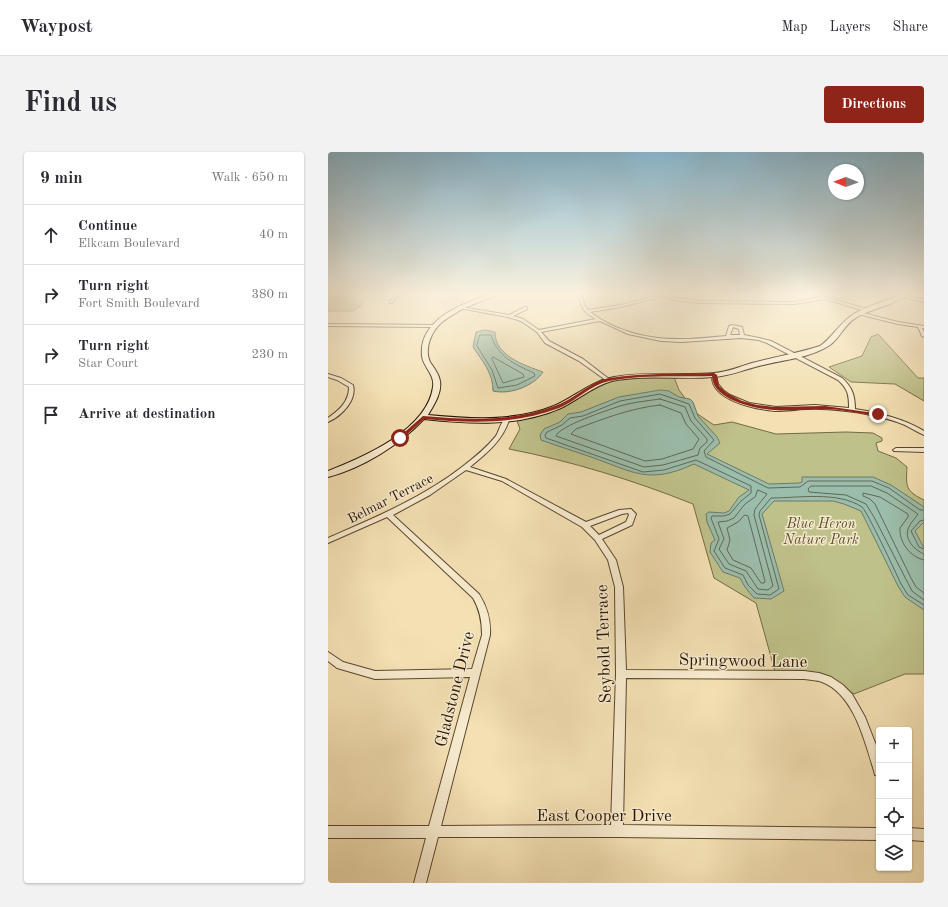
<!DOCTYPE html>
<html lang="en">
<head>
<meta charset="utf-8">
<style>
  body { margin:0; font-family:"Old Standard TT",serif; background:#f2f2f3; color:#2b2b33 }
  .controls { position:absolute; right:12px; bottom:12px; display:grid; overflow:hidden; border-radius:4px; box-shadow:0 1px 3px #0004 }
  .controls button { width:36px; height:36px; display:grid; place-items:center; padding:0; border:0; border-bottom:1px solid #e1e1e2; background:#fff; color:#2b2b33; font:20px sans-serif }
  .compass { position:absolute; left:500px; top:12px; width:36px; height:36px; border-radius:50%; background:#fff; box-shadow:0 1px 3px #0004; rotate:271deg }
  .stop { position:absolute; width:12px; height:12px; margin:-9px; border:3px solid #8f2418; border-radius:50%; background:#fff }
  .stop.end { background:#8f2418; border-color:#fff; box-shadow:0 1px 4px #0008 }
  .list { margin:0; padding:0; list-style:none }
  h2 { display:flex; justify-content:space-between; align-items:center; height:52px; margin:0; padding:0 16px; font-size:17px }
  h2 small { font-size:13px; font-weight:400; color:#7c7c81 }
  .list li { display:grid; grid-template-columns:26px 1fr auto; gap:12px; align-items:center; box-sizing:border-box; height:60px; padding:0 16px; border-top:1px solid #e1e1e2 }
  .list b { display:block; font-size:15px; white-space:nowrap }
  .list p { margin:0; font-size:13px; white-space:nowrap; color:#7c7c81 }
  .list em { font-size:13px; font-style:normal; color:#7c7c81 }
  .icon { flex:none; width:22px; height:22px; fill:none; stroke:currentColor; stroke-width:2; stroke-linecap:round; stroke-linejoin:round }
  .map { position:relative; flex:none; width:596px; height:731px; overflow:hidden; border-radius:4px }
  header { display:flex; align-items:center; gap:24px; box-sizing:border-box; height:56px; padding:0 20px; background:#fff; border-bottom:1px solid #e1e1e2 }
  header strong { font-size:19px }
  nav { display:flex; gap:22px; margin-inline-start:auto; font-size:14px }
  .intro { display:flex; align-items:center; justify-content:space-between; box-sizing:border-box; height:96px; padding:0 24px }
  h1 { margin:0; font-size:28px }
  .button { padding:10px 18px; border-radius:4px; background:#8f2418; color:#fff; font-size:14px; font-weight:700 }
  main { display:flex; gap:24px; padding:0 24px }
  aside { flex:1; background:#fff; border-radius:4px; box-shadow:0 1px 3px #0004 }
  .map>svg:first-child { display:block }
  .green { fill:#bfc18a; stroke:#746a46 }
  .water { fill:#9bbdab; stroke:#6d7968 }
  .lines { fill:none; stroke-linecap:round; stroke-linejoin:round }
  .shore { stroke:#626857; stroke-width:1 }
  .street-casing { stroke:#5b462f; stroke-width:2 }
  .secondary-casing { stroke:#281303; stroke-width:2 }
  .street { fill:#f7ebce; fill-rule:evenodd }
  .secondary { fill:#f7ebce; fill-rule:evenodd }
  .route { fill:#8f2418 }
  .labels { text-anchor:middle; stroke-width:3; stroke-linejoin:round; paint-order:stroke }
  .street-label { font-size:14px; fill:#281303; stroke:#f7ebce }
  .park-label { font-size:14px; font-style:italic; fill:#5d5032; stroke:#f7ebce }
  .near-street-label { font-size:17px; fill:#281303; stroke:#f7ebce }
</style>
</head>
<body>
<header>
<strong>Waypost</strong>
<nav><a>Map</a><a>Layers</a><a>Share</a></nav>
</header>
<div class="intro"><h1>Find us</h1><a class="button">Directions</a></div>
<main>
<aside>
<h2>9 min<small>Walk · 650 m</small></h2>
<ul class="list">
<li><svg class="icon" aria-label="ahead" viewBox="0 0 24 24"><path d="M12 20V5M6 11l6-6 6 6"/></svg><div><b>Continue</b><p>Elkcam Boulevard</p></div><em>40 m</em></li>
<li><svg class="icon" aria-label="right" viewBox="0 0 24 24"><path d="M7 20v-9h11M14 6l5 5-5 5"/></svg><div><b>Turn right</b><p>Fort Smith Boulevard</p></div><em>380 m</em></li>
<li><svg class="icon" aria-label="right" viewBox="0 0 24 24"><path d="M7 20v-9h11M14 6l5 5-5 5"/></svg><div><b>Turn right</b><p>Star Court</p></div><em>230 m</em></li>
<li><svg class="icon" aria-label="arrive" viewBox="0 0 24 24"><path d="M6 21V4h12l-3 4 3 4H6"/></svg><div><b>Arrive at destination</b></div></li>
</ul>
</aside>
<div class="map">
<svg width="596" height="731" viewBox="0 0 596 731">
  <rect width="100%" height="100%" fill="#f3e0b3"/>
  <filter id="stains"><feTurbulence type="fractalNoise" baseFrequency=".005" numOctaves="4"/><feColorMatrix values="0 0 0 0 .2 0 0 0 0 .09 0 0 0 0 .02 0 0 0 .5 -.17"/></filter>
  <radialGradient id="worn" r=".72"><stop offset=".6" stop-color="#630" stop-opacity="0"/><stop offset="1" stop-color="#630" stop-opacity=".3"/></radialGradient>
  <!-- green -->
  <path class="green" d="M0,142H44L26,159H0Z
    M550,182L590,226H596V249L567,232L523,230L501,215L534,204L543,185Z
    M346,225L351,238L368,261L386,273L404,270L448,282L518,280L545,281L554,286V289L548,291L550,299L568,306L579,315C578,334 577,339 596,348V522H577L526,542L498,524L448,523L428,451L386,426L365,352C305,328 243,309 181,297L192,277L189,269L236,255L263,237L289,227Z"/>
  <!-- water -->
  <path class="water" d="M157,178L167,180C167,204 196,213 215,220C206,234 182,243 165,239C165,221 155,210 145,195L148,180Z
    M332,238L341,239L351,245L362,247L365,250L370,264L389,285L392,291L379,302L441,332L471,331L474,330V325H545L563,333L596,355V370L587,379L596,396V458L577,445L570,434L533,359L516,352L505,349H446L434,362L456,439L443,447L426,446L417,435L412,426L395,420L382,400L383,391L387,388L379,370L378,362L381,360L396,361L401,359L411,345L421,338L366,312C320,333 306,320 263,305C246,299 229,294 213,288L212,283L216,277L232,270L240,262L253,260L291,245Z"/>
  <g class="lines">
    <!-- shore -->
    <path class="shore" d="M152,183H163C170,205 186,212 206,221L207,224L189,233L170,236L164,218L149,194Z
      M165,205L195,222L196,225L175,231L164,207Z
      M332,247L357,255L363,269L379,287V290L372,296L370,303L335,313L316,315L228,284C231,274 280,258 292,254C305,250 319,249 332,247Z
      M332,253L353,261L358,272L371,287L365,297L334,307L317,309L243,282L248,277C275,267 303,256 332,253Z
      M430,338L439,342L427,357L426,363L445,434L440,438L430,437L418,419L401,412L391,397L396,387L390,370L399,369L406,366L417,352L427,345Z
      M596,358H592L561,336L544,329H480L472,335L440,336L378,305L376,299L386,288L367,266L361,252L332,242L292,249L255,264L242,266L234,273L219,280L217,283L218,286L315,320L336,318L368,308L423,334V341L413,349L402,362L396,364H384L383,366L391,387L386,399L397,416L415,423L420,433L429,442L442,443L451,437L431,363L432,359L443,346C470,346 510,339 534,355C539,359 568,421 573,432L580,443L596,453
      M417,363L420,364L437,429L436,431H433L423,416L405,408L399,398L402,388L399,376L410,370Z
      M596,368L592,369L583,379L591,395L596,397
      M596,402C586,398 575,386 581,375C583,370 587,367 590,362L559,341L543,334H483L480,337L481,340L518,343L538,352L546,365L584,439L596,448
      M596,408C582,405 571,390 572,376L580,365V362L552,345L535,341V344L542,347L547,352L583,426L588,435L596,441"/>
    <!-- street casing -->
    <g class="street-casing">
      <path id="street" d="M68,142H72L64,151H62V149Z
        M249,142H253L257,154L260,158L293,153L332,143L331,142H336L347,146L374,149L467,150L493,145L488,142H492L498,145L538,157L539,158L537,159L497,147L467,152L374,151L346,148L335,144L293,155L262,160C288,180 323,188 355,187C370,187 384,185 398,184L401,174L404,173L414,175L416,183L431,186L443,189L514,226C524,235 527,243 527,257C551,261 575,266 596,279V283C589,280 583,276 577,273C563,267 548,264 533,261C519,259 506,257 493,257C478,256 462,259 447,259C427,257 381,248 384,222L388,223L390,232L395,238L402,243L421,251L448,255L487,253L521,256C521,243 520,237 510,228L439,191L431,188L413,186L354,190L333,189L300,182L272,169L213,180L221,189L255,207L281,227V229H279L251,209L217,191L209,180L193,169L180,165L131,156L133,155L181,163L197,155H199V157L185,164L195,167L211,178L268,167C253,159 256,157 249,142ZM405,175L411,177L412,183H402Z
        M565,142H571L596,148V150Z
        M531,160L570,170L596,174V176H594L596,180V185L594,184L590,175L570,172L530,162L529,161Z
        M0,172L107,173L109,174L107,175L0,174Z
        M0,222L13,226L25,233C29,248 14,264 0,270V266C11,258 21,250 21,235L9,228L0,225Z
        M178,266L181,268C175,288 158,302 142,315L178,327L258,370L291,358L303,357L308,362L304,373L274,387L288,408L295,435L298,518L476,519L491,521L503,525L515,533L524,542L537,565L548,593L551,602V624L547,623L546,619C537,590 526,542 494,530C489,528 482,528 476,527L298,526L295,673L551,676V688L289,685H110L98,731H86L98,686H0V674H101L142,525L47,527L9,516L0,509V500L15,510L47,519L144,517L154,483C154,469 152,458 145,446L59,365L0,391V386C46,366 94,346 134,315C146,306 158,296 168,284C171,279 173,269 178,266ZM138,318L174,329L254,375L267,388L280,408L287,435L288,522L283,673L113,674L162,483C163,467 159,455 151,442L65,363L102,343ZM300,361L301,363L298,370L271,383L262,374L294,362Z
        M568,296H596V300L566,299L565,298Z
        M581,676L596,677V689L581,688Z"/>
    </g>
    <!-- secondary casing -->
    <g class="secondary-casing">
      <path id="secondary" d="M163,142H171C165,146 157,147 151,150C137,155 124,162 113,171C103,180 96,197 102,210C106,216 111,222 112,229C114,241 106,253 100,263C142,267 186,270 226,254C247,245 263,229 286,225C319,219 353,224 386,221C399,220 411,215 424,211C447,205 470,201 492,194C504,186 511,172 523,164C533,156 562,147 575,142H582C567,153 545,156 529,165C517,171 512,186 502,193C481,207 451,208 427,215C413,219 400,224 386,225C352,228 317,222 284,229C265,234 250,248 233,256C190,275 142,272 96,267C71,293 35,316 0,325V319C36,305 99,278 105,235C107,222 95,215 94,204C90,167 136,151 163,142Z"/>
    </g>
    <!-- street -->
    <use href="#street" class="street"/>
    <!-- secondary -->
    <use href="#secondary" class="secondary"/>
  </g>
  <!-- sky -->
  <linearGradient id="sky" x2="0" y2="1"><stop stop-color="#89b8d0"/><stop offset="0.58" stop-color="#faf1dd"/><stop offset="1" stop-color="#faf1dd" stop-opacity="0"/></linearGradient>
  <rect width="596" height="244" fill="url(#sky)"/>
  <!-- route -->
  <path class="route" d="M386,221L389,223L391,234L399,241L414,249L429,253L446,255L497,254L553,262L550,264C532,262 514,257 496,257C479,257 463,259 446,258C428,257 384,248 384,224C350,225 315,222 281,229C262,233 248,249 231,256C186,273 142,271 96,267L74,287L70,286L95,264C140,268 183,270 227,254C245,248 259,232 277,227C284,225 292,225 298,224C327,221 357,222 386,221Z"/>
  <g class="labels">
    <!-- street labels -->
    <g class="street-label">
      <text transform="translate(62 346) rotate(-27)" y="5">Belmar Terrace</text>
    </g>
    <!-- park labels -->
    <g class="park-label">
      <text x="493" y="376">Blue Heron<tspan x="493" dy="16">Nature Park</tspan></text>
    </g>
    <!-- near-street labels -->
    <g class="near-street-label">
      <text transform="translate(275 492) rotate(-92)" y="6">Seybold Terrace</text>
      <text transform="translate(415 508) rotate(1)" y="6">Springwood Lane</text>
      <text transform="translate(126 537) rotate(-76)" y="6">Gladstone Drive</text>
      <text x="276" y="669">East Cooper Drive</text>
    </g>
  </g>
  <rect width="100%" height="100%" filter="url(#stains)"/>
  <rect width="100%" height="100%" fill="url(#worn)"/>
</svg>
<div class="controls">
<button>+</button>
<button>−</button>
<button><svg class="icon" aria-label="locate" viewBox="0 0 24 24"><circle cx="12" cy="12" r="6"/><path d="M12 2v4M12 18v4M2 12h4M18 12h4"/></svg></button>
<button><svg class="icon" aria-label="layers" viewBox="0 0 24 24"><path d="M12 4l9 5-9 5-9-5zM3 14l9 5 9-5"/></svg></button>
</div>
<svg class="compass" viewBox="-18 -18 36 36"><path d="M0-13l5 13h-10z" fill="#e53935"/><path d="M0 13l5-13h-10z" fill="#7c7c81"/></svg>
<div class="stop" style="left:72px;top:286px"></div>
<div class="stop end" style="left:550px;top:262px"></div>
</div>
</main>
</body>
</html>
